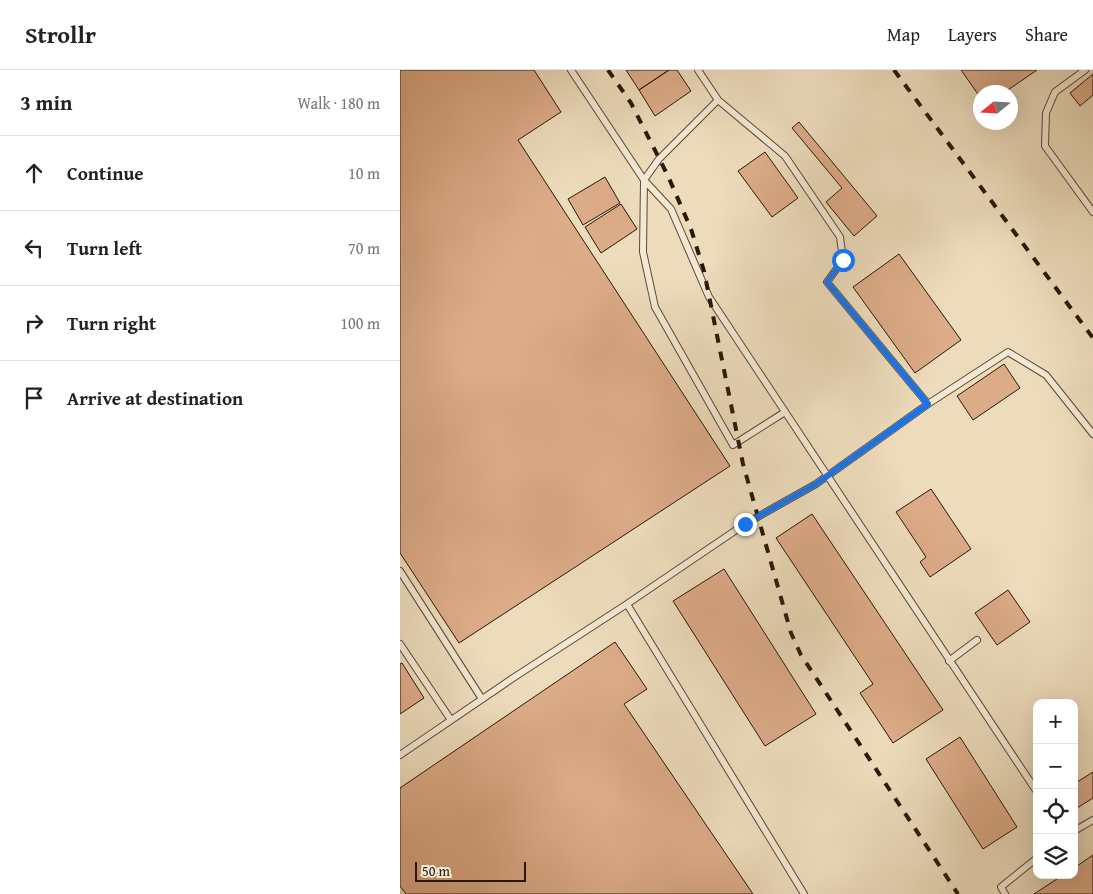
<!DOCTYPE html>
<html lang="en">
<head>
<meta charset="utf-8">
<style>
  body { margin:0; font-family:"Gentium Book Plus",serif; background:#f6f6f6; color:#222 }
  .controls { position:absolute; right:15px; bottom:15px; display:grid; overflow:hidden; border-radius:10px; box-shadow:0 5px 20px #0002 }
  .controls button { width:45px; height:45px; display:grid; place-items:center; padding:0; border:0; border-bottom:1px solid #e0e0e0; background:#fff; color:#222; font:25px sans-serif }
  .compass { position:absolute; left:573px; top:15px; width:45px; height:45px; border-radius:50%; background:#fff; box-shadow:0 5px 20px #0002; rotate:252deg }
  .scale { position:absolute; left:15px; bottom:12px; width:111px; box-sizing:border-box; padding-left:5px; border:2px solid #2a1709; border-top:0; font-size:14px; line-height:18px; white-space:nowrap; color:#2a1709; -webkit-text-stroke:4px #f3e8d3; paint-order:stroke }
  .stop { position:absolute; width:15px; height:15px; margin:-11px; border:4px solid #1a73e8; border-radius:50%; background:#fff }
  .stop.end { background:#1a73e8; border-color:#fff; box-shadow:0 1px 5px #0008 }
  .list { margin:0; padding:0; list-style:none }
  h2 { display:flex; justify-content:space-between; align-items:center; height:65px; margin:0; padding:0 20px; font-size:21px }
  h2 small { font-size:16px; font-weight:400; color:#767676 }
  .list li { display:grid; grid-template-columns:32px 1fr auto; gap:15px; align-items:center; box-sizing:border-box; height:75px; padding:0 20px; border-top:1px solid #e0e0e0 }
  .list b { display:block; font-size:19px; white-space:nowrap }
  .list em { font-size:16px; font-style:normal; color:#767676 }
  .icon { flex:none; width:28px; height:28px; fill:none; stroke:currentColor; stroke-width:2; stroke-linecap:round; stroke-linejoin:round }
  .map { position:relative; flex:none; width:693px; height:824px; overflow:hidden }
  header { display:flex; align-items:center; gap:30px; box-sizing:border-box; height:70px; padding:0 25px; background:#fff; border-bottom:1px solid #e0e0e0 }
  header strong { font-size:24px }
  nav { display:flex; gap:28px; margin-inline-start:auto; font-size:18px }
  main { display:flex }
  aside { flex:1; background:#fff }
  .map>svg:first-child { display:block }
  .building { fill:#dcab88; stroke:#2a1709 }
  .lines { fill:none; stroke-linecap:round; stroke-linejoin:round }
  .service-casing { stroke:#5b4836; stroke-width:8 }
  .service { stroke:#f3e8d3; stroke-width:6 }
  .rail { stroke:#2a1709; stroke-width:4; stroke-dasharray:9 9; stroke-linecap:butt }
  .route { stroke:#1a73e8; stroke-width:6 }
</style>
</head>
<body>
<header>
<strong>Strollr</strong>
<nav><a>Map</a><a>Layers</a><a>Share</a></nav>
</header>
<main>
<aside>
<h2>3 min<small>Walk · 180 m</small></h2>
<ul class="list">
<li><svg class="icon" aria-label="ahead" viewBox="0 0 24 24"><path d="M12 20V5M6 11l6-6 6 6"/></svg><div><b>Continue</b></div><em>10 m</em></li>
<li><svg class="icon" aria-label="left" viewBox="0 0 24 24"><path d="M17 20v-9H6M10 6l-5 5 5 5"/></svg><div><b>Turn left</b></div><em>70 m</em></li>
<li><svg class="icon" aria-label="right" viewBox="0 0 24 24"><path d="M7 20v-9h11M14 6l5 5-5 5"/></svg><div><b>Turn right</b></div><em>100 m</em></li>
<li><svg class="icon" aria-label="arrive" viewBox="0 0 24 24"><path d="M6 21V4h12l-3 4 3 4H6"/></svg><div><b>Arrive at destination</b></div></li>
</ul>
</aside>
<div class="map">
<svg width="693" height="824" viewBox="0 0 693 824">
  <rect width="100%" height="100%" fill="#eddcbc"/>
  <filter id="stains"><feTurbulence type="fractalNoise" baseFrequency=".004" numOctaves="4"/><feColorMatrix values="0 0 0 0 .2 0 0 0 0 .09 0 0 0 0 .02 0 0 0 .5 -.17"/></filter>
  <radialGradient id="worn" r=".72"><stop offset=".6" stop-color="#630" stop-opacity="0"/><stop offset="1" stop-color="#630" stop-opacity=".3"/></radialGradient>
  <!-- building -->
  <path class="building" d="M0,0H134L161,42L118,70L330,396L59,573L0,483Z
    M226,0H269L239,20Z
    M269,0H277L291,21L255,46L239,20Z
    M561,0H637L605,22H580V27Z
    M693,4V25L680,36L670,23Z
    M399,52L477,146L454,166L426,132L442,118L392,58Z
    M365,82L398,128L372,147L338,101Z
    M205,107L220,133L183,155L168,129Z
    M221,134L237,159L201,183L185,157Z
    M499,184L561,270L515,303L453,217Z
    M604,294L620,318L573,350L557,326Z
    M531,419L571,479L530,507L520,492L526,487L496,442Z
    M412,444L543,640L493,673L460,623L473,614L376,468Z
    M324,499L416,644L365,676L273,531Z
    M608,520L630,552L597,575L575,543Z
    M215,572L247,619L224,634L353,824H6L0,816V718Z
    M2,593L24,628L0,644V594Z
    M560,667L617,757L583,779L526,689Z
    M693,702V728L674,740V714Z
    M693,785V824H634L663,805H674V798Z"/>
  <g class="lines">
    <!-- service casing -->
    <g class="service-casing">
      <path id="service" d="M171,0L244,110L243,182L255,237L333,375L385,342
        M298,0L318,30
        M685,0L655,22L646,43L645,76L693,142
        M528,334L427,212L443,190L440,167L385,86L318,30L259,89L244,110L271,139L309,227L637,722
        M0,501L82,629
        M227,534L345,454L416,414L528,334L608,282L646,305L693,364
        M0,574L51,650
        M549,591L577,570
        M0,685L113,608L227,534L404,824
        M674,761L693,750
        M605,824L601,817L637,788"/>
    </g>
    <!-- service -->
    <use href="#service" class="service"/>
    <!-- rail -->
    <path class="rail" d="M208,0L231,33L268,106L291,159L304,201L343,394L391,563L401,585L558,824
      M494,0L693,268"/>
  </g>
  <g class="lines">
    <!-- route -->
    <path class="route" d="M345,454L416,414L528,334L427,212L443,190"/>
  </g>
  <rect width="100%" height="100%" filter="url(#stains)"/>
  <rect width="100%" height="100%" fill="url(#worn)"/>
</svg>
<div class="controls">
<button>+</button>
<button>−</button>
<button><svg class="icon" aria-label="locate" viewBox="0 0 24 24"><circle cx="12" cy="12" r="6"/><path d="M12 2v4M12 18v4M2 12h4M18 12h4"/></svg></button>
<button><svg class="icon" aria-label="layers" viewBox="0 0 24 24"><path d="M12 4l9 5-9 5-9-5zM3 14l9 5 9-5"/></svg></button>
</div>
<svg class="compass" viewBox="-18 -18 36 36"><path d="M0-13l5 13h-10z" fill="#e53935"/><path d="M0 13l5-13h-10z" fill="#767676"/></svg>
<div class="scale">50 m</div>
<div class="stop" style="left:443px;top:190px"></div>
<div class="stop end" style="left:345px;top:454px"></div>
</div>
</main>
</body>
</html>
